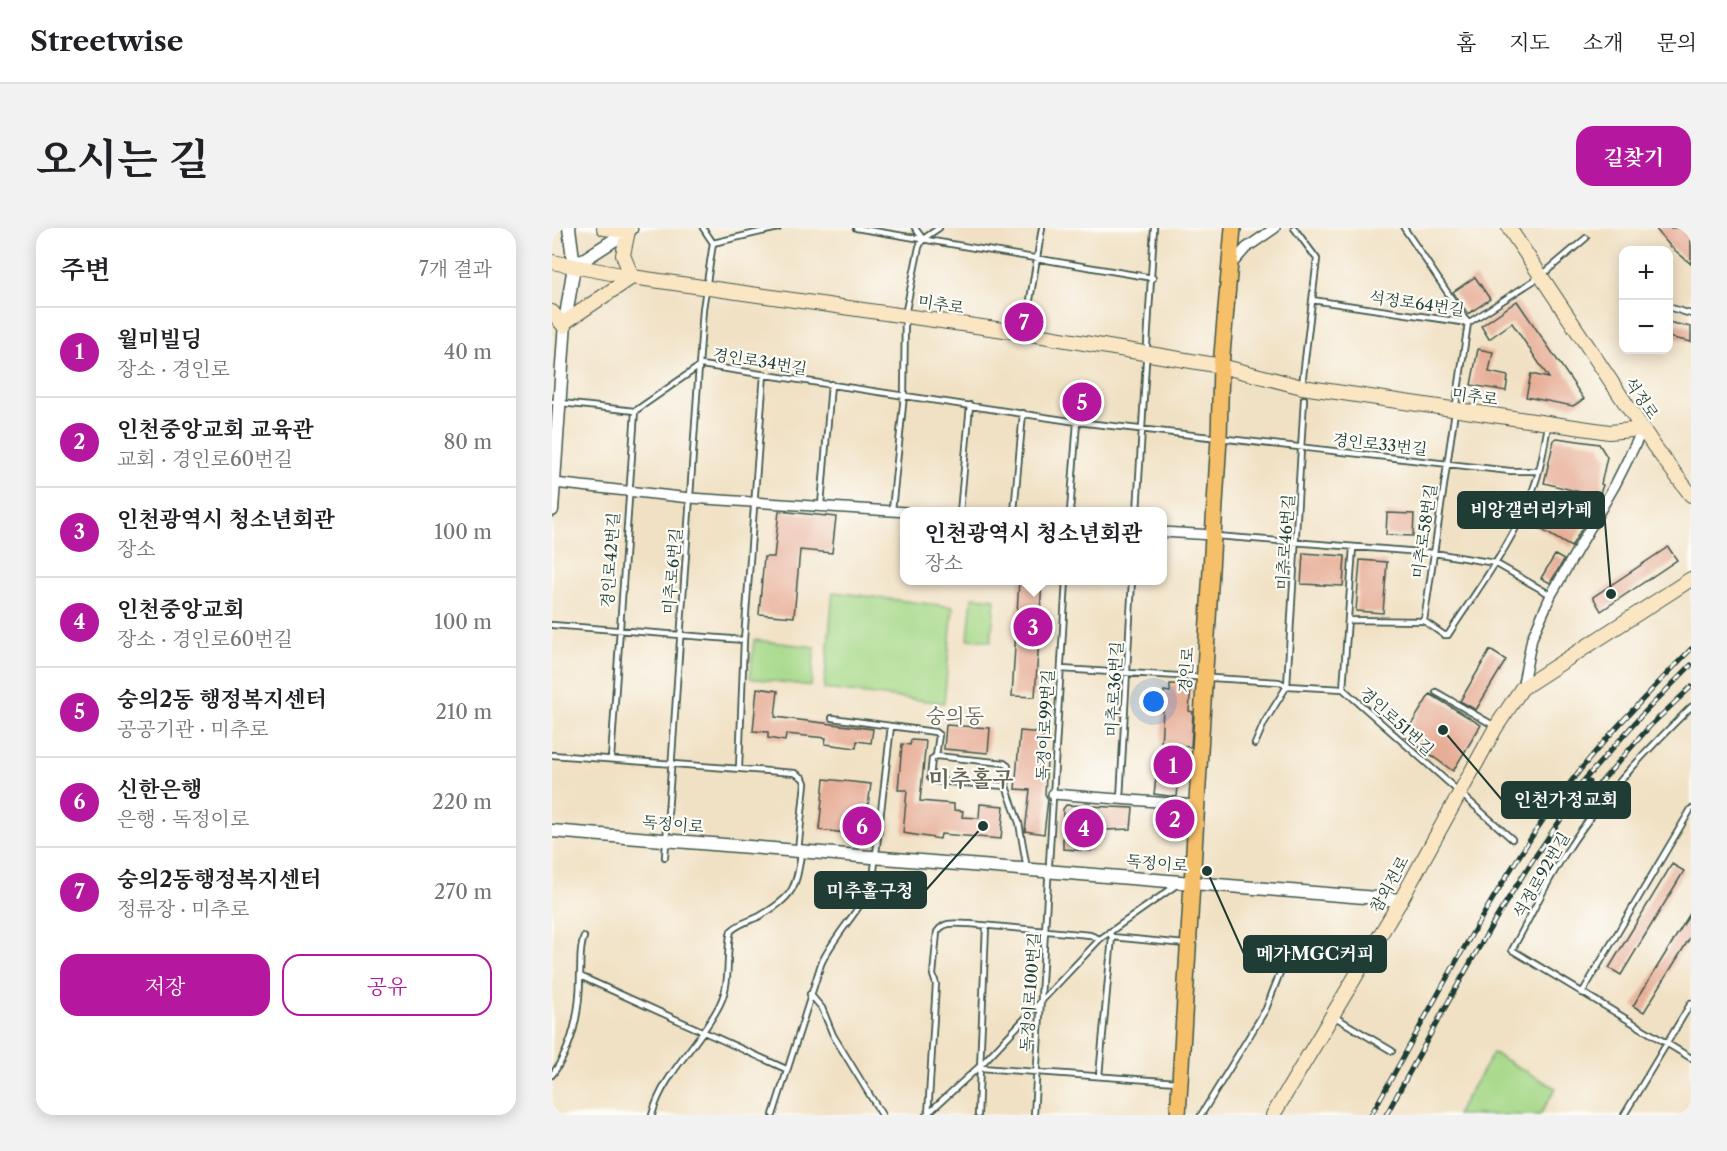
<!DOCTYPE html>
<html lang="ko">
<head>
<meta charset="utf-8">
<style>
  body { margin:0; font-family:"Libre Caslon Text","Noto Serif KR",serif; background:#f2f2f2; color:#202124 }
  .controls { position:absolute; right:18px; top:18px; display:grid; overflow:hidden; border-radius:12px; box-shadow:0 3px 15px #0003 }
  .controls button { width:54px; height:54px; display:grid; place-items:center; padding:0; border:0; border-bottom:2px solid #e0e0e0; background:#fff; color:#202124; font:30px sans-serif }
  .you { position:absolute; left:602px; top:474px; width:21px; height:21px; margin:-15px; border:4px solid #fff; border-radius:50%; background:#1a73e8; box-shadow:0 0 0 9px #1a73e833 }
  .badge { display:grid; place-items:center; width:39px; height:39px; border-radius:50%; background:#b5179e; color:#fff; font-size:20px; font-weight:700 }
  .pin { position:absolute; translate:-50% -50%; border:3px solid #fff; box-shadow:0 2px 6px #0006 }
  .popup { position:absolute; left:348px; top:279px; width:267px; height:78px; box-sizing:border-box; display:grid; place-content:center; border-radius:12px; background:#fff; filter:drop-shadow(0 2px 4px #0005); font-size:20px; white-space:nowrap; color:#757577 }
  .popup b { font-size:22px; color:#202124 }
  .popup::after { content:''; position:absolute; left:50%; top:100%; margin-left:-12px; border:12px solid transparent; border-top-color:#fff }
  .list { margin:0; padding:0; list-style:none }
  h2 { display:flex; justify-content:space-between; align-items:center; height:78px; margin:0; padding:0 24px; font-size:26px }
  h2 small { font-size:20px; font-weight:400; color:#757577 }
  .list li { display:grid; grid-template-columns:39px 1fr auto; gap:18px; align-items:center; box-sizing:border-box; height:90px; padding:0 24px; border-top:2px solid #e0e0e0 }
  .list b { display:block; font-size:22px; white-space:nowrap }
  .list p { margin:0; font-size:20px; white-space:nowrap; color:#757577 }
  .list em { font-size:20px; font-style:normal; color:#757577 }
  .actions { display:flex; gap:12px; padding:18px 24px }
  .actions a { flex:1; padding:14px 0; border:2px solid #b5179e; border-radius:18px; text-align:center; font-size:21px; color:#b5179e }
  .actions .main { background:#b5179e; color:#fff }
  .map { position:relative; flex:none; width:1139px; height:887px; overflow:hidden; border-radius:18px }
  header { display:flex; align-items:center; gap:36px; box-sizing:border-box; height:84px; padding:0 30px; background:#fff; border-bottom:2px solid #e0e0e0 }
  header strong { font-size:28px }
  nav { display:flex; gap:33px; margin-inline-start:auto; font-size:21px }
  .intro { display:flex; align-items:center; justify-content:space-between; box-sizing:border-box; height:144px; padding:0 36px }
  h1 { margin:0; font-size:42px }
  .button { padding:15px 27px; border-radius:18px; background:#b5179e; color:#fff; font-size:21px; font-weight:700 }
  main { display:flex; gap:36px; padding:0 36px }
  aside { flex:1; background:#fff; border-radius:18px; box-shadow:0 3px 15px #0003 }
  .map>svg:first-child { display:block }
  .green { fill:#a6d888; stroke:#628a5e; stroke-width:1.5 }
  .building { fill:#e7ae97 }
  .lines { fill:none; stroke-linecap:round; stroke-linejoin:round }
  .service-casing { stroke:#3e564a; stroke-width:8 }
  .minor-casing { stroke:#3e564a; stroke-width:12 }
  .tertiary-casing { stroke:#3e564a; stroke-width:15 }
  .secondary-casing { stroke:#3e564a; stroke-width:16 }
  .primary-casing { stroke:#3e564a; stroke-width:18 }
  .service { stroke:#fff; stroke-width:4.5 }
  .minor { stroke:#fff; stroke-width:9 }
  .tertiary { stroke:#fff; stroke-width:12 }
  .secondary { stroke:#fbe6c4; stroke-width:14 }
  .primary { stroke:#f6c06b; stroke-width:15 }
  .rail-casing { stroke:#1f3d34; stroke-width:5 }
  .rail { stroke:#fdfcf7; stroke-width:3; stroke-dasharray:9; stroke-linecap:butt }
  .labels { text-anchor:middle; stroke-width:4.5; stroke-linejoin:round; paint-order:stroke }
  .street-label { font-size:16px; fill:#1f3d34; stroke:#fdfcf7 }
  .quarter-label { font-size:20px; fill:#656557; stroke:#fdfcf7 }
  .district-label { font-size:22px; font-weight:bold; fill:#656557; stroke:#fdfcf7 }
  .leader { fill:none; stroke:#1f3d34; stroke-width:2 }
  .callout-dot { fill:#1f3d34; stroke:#fdfcf7; stroke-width:2 }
  .callout { fill:#1f3d34; stroke:#1f3d34; stroke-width:2 }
  .callout-label { font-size:18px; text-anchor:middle; font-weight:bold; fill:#fff }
</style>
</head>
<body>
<header>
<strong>Streetwise</strong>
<nav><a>홈</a><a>지도</a><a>소개</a><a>문의</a></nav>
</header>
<div class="intro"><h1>오시는 길</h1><a class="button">길찾기</a></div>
<main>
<aside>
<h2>주변<small>7개 결과</small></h2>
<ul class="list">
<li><span class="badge">1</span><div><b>월미빌딩</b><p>장소 · 경인로</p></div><em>40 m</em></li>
<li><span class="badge">2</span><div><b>인천중앙교회 교육관</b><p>교회 · 경인로60번길</p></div><em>80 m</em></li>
<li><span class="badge">3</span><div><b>인천광역시 청소년회관</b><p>장소</p></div><em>100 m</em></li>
<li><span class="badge">4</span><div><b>인천중앙교회</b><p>장소 · 경인로60번길</p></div><em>100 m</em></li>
<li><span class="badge">5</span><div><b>숭의2동 행정복지센터</b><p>공공기관 · 미추로</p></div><em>210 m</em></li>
<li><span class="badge">6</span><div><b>신한은행</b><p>은행 · 독정이로</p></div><em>220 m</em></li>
<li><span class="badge">7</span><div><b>숭의2동행정복지센터</b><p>정류장 · 미추로</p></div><em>270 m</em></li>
</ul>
<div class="actions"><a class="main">저장</a><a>공유</a></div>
</aside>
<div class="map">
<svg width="1139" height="887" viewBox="0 0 1139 887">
  <rect width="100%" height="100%" fill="#fdfcf7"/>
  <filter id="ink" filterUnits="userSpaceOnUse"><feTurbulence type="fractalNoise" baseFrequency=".0167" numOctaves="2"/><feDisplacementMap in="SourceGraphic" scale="12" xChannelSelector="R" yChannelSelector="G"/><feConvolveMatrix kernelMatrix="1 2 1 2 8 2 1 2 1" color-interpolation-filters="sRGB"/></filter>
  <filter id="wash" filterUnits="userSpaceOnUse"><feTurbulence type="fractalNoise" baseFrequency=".008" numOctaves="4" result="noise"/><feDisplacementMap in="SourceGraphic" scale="24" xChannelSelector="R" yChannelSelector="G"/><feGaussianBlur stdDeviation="1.35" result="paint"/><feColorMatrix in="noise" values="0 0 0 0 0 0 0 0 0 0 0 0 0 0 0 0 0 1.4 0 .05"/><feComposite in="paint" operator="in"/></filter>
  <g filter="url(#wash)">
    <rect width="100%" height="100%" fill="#f1e1c4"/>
    <!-- green -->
    <path class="green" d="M281,364L401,379L392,475L272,461Z
      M420,369L443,371L439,413L416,411Z
      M202,412L263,419L259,458L198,450Z
      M941,825L1004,860L988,887H904Z"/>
    <g id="blocks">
      <!-- building -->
      <path class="building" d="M1103,0H1139V36L1118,18Z
        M923,49L938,71L916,86L901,64Z
        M965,73L1032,171L1021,178L974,169L979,146L997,150L960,95L937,111L929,98Z
        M1116,94L1139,99V114L1116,109Z
        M926,121L941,124L937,144L956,148L954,163L919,157Z
        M1005,210L1047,216L1055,229L1049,256L1051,257L1044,276L1019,319L973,292L988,263L1021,283L1028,264L992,255L1002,212Z
        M227,283L284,289L280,325L248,322L242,389L207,386L212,329H222Z
        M835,285L862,286L861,308L834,307Z
        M1116,319L1125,332L1049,383L1041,369Z
        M751,325L793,328L791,358L749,356Z
        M1003,327L1012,332L998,355L989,350Z
        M808,332L835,334L831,385L804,383Z
        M467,352H490L488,387H499L498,412L487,410L483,469L460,468Z
        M938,422L954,432L924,482L908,473Z
        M618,456L639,457L637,483L641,484L639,519L630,518L625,569L602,566L604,550H612L616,517H609L612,463L618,464Z
        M205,460L226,463L223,489L321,501L319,515L305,513L304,520L273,516L274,510L234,506L233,513L216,510V504L201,503Z
        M878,466L929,497L901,543L852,508Z
        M394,497L438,500L436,525L392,521Z
        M468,503L491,505L489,532L495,533L493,566L496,571L492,606L473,603L478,562L463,561Z
        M359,512L374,513L368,573L402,576V582L411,583L410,589L427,590L428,576L452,578L449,611L389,606L388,611L351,605L355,562H346L350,516L358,517Z
        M272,551L319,556L312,607L267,602Z
        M514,577L581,580L579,601L553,602L552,611L539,623L511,621V581Z
        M614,581L632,583V601H612Z
        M1120,636L1132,643L1069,747L1057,740Z
        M1139,684V708L1092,784L1081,778Z"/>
    </g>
  </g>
  <g filter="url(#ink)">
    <use href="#blocks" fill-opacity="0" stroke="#3e564a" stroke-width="1.5"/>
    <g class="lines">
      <!-- service casing -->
      <g class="service-casing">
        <path id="service" d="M151,0L161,15L226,0
          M304,0L601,50
          M363,0L371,11
          M742,0L765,31L750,157
          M852,0L916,95L872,393
          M760,72L916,95L989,48L1034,10
          M1116,79L1139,86
          M473,102L490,0
          M0,174L83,183L149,137L525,194L958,243H987
          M269,277L279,156
          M340,282L352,167L353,87L367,19L371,11L387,0
          M408,284L418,177
          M462,284L471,185
          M518,284L525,194
          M585,284L602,0
          M664,308L882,325L943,335L999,367
          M796,392L872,393L892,407H896C926,360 965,310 983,256C990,237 992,217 996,198
          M0,397L192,412
          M509,441L727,454L735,458L791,461L960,611
          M791,461L801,319
          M884,464L941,497
          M1139,479C1092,525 1046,573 1011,629C992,659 977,692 960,722L1139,830
          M280,490L383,504L387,507L384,528
          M703,516L712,495L735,458L752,171
          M0,527L243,545L251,550L253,555L246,623
          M59,531L83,183
          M187,540L192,412L212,146
          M454,558L382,553L378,550L380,531L384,528L452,535L456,538L454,558L467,595L475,641
          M568,571L580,352
          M113,629L151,81L161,15
          M560,709L633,716
          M28,748L234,841
          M1030,765L1139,581
          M258,766L270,780L281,807L330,887
          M783,789L840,823
          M429,840L625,854
          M0,847C21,819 28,781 28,747C29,733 27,722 32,709
          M547,848L560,709L557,704
          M100,887C111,845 149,815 168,776C180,751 173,726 179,703C187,695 198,693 208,688C240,669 244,662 249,626
          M221,887L269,736C283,705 312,680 321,651L339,498
          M374,887L429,837L548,711L626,656
          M376,887L384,756L381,747L385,704C393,692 405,696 418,696L538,707L548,711
          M426,887L434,699
          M482,887L514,352
          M649,887L714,781L729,742L745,712
          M1072,887L1139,775"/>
      </g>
      <!-- minor casing -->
      <g class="minor-casing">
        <path id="minor" d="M679,37L694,20L723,0
          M2,255L138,270L355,284
          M610,304L661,307
          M970,460L980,410L999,367L1063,257L1091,201
          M501,566L644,577"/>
      </g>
      <!-- tertiary casing -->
      <g class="tertiary-casing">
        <path id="tertiary" d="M22,38L79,1
          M0,282L13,94L22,38L17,0
          M0,603L849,672"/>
      </g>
      <!-- secondary casing -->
      <g class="secondary-casing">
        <path id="secondary" d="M957,0L1102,218L1139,267
          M0,34L80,49L473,105L669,138L750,159L1057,204L1091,201
          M0,84L12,98
          M13,94L80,49L71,27L76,3L52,0
          M721,887L849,672L944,499L970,460L1139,351"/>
      </g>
      <!-- primary casing -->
      <g class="primary-casing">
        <path id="primary" d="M626,887L667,210L669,138L681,0"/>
      </g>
      <!-- service -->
      <use href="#service" class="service"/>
      <!-- minor -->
      <use href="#minor" class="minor"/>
      <!-- tertiary -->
      <use href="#tertiary" class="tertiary"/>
      <!-- secondary -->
      <use href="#secondary" class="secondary"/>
      <!-- primary -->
      <use href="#primary" class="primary"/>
      <!-- rail casing -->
      <g class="rail-casing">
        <path id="rail" d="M1026,559L1089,488L1139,437
          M1035,570L1098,498L1139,459
          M819,887C877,784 931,678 998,582C1039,523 1090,472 1139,421
          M834,887C897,774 956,656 1037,554"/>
      </g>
      <!-- rail -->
      <use href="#rail" class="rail"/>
    </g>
  </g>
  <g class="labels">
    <!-- street labels -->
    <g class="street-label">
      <text transform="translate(865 75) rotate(8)" y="6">석정로64번길</text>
      <text transform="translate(389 76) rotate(9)" y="6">미추로</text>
      <text transform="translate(208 133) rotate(9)" y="6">경인로34번길</text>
      <text transform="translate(923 168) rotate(8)" y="6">미추로</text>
      <text transform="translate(1090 170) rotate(56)" y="6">석정로</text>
      <text transform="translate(828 216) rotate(6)" y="6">경인로33번길</text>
      <text transform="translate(872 303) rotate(-82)" y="6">미추로58번길</text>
      <text transform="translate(733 314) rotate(-86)" y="6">미추로46번길</text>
      <text transform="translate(58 332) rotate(-86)" y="6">경인로42번길</text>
      <text transform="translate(120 343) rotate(-85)" y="6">미추로6번길</text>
      <text transform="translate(634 442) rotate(-86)" y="6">경인로</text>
      <text transform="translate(562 461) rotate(-87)" y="6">미추로36번길</text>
      <text transform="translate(845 493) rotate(42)" y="6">경인로51번길</text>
      <text transform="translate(493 497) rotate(-87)" y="6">독정이로99번길</text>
      <text transform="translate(121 596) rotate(5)" y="6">독정이로</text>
      <text transform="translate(605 635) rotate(5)" y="6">독정이로</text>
      <text transform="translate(989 647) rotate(-60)" y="6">석정로92번길</text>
      <text transform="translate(837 656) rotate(-61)" y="6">참외전로</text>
      <text transform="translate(478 764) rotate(-86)" y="6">독정이로100번길</text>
    </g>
    <!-- quarter labels -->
    <g class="quarter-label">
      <text x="403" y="495">숭의동</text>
    </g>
    <!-- district labels -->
    <g class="district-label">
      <text x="419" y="559">미추홀구</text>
    </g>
  </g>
  <!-- callouts -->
  <path class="leader" d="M1059 366L1052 282M891 502L950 572M431 598L374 662M655 643L692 726"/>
  <g class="callout-dot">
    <circle cx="1059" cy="366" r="6"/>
    <circle cx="891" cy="502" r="6"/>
    <circle cx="431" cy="598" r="6"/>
    <circle cx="655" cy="643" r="6"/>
  </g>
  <g class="callout">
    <rect x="906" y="264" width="146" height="36" rx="6"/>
    <rect x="950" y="554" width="128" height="36" rx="6"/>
    <rect x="263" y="644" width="111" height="36" rx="6"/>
    <rect x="692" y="708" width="142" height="36" rx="6"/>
  </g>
  <g class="callout-label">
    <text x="979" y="288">비앙갤러리카페</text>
    <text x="1014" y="578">인천가정교회</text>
    <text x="318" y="669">미추홀구청</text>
    <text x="763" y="732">메가MGC커피</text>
  </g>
</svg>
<div class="controls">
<button>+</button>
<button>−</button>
</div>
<div class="you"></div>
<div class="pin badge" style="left:621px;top:537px">1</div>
<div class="pin badge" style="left:623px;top:591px">2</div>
<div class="pin badge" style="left:481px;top:399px">3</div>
<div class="popup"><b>인천광역시 청소년회관</b>장소</div>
<div class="pin badge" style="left:532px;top:600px">4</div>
<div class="pin badge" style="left:530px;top:174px">5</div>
<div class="pin badge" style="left:310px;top:598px">6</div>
<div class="pin badge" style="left:472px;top:94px">7</div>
</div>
</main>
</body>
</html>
